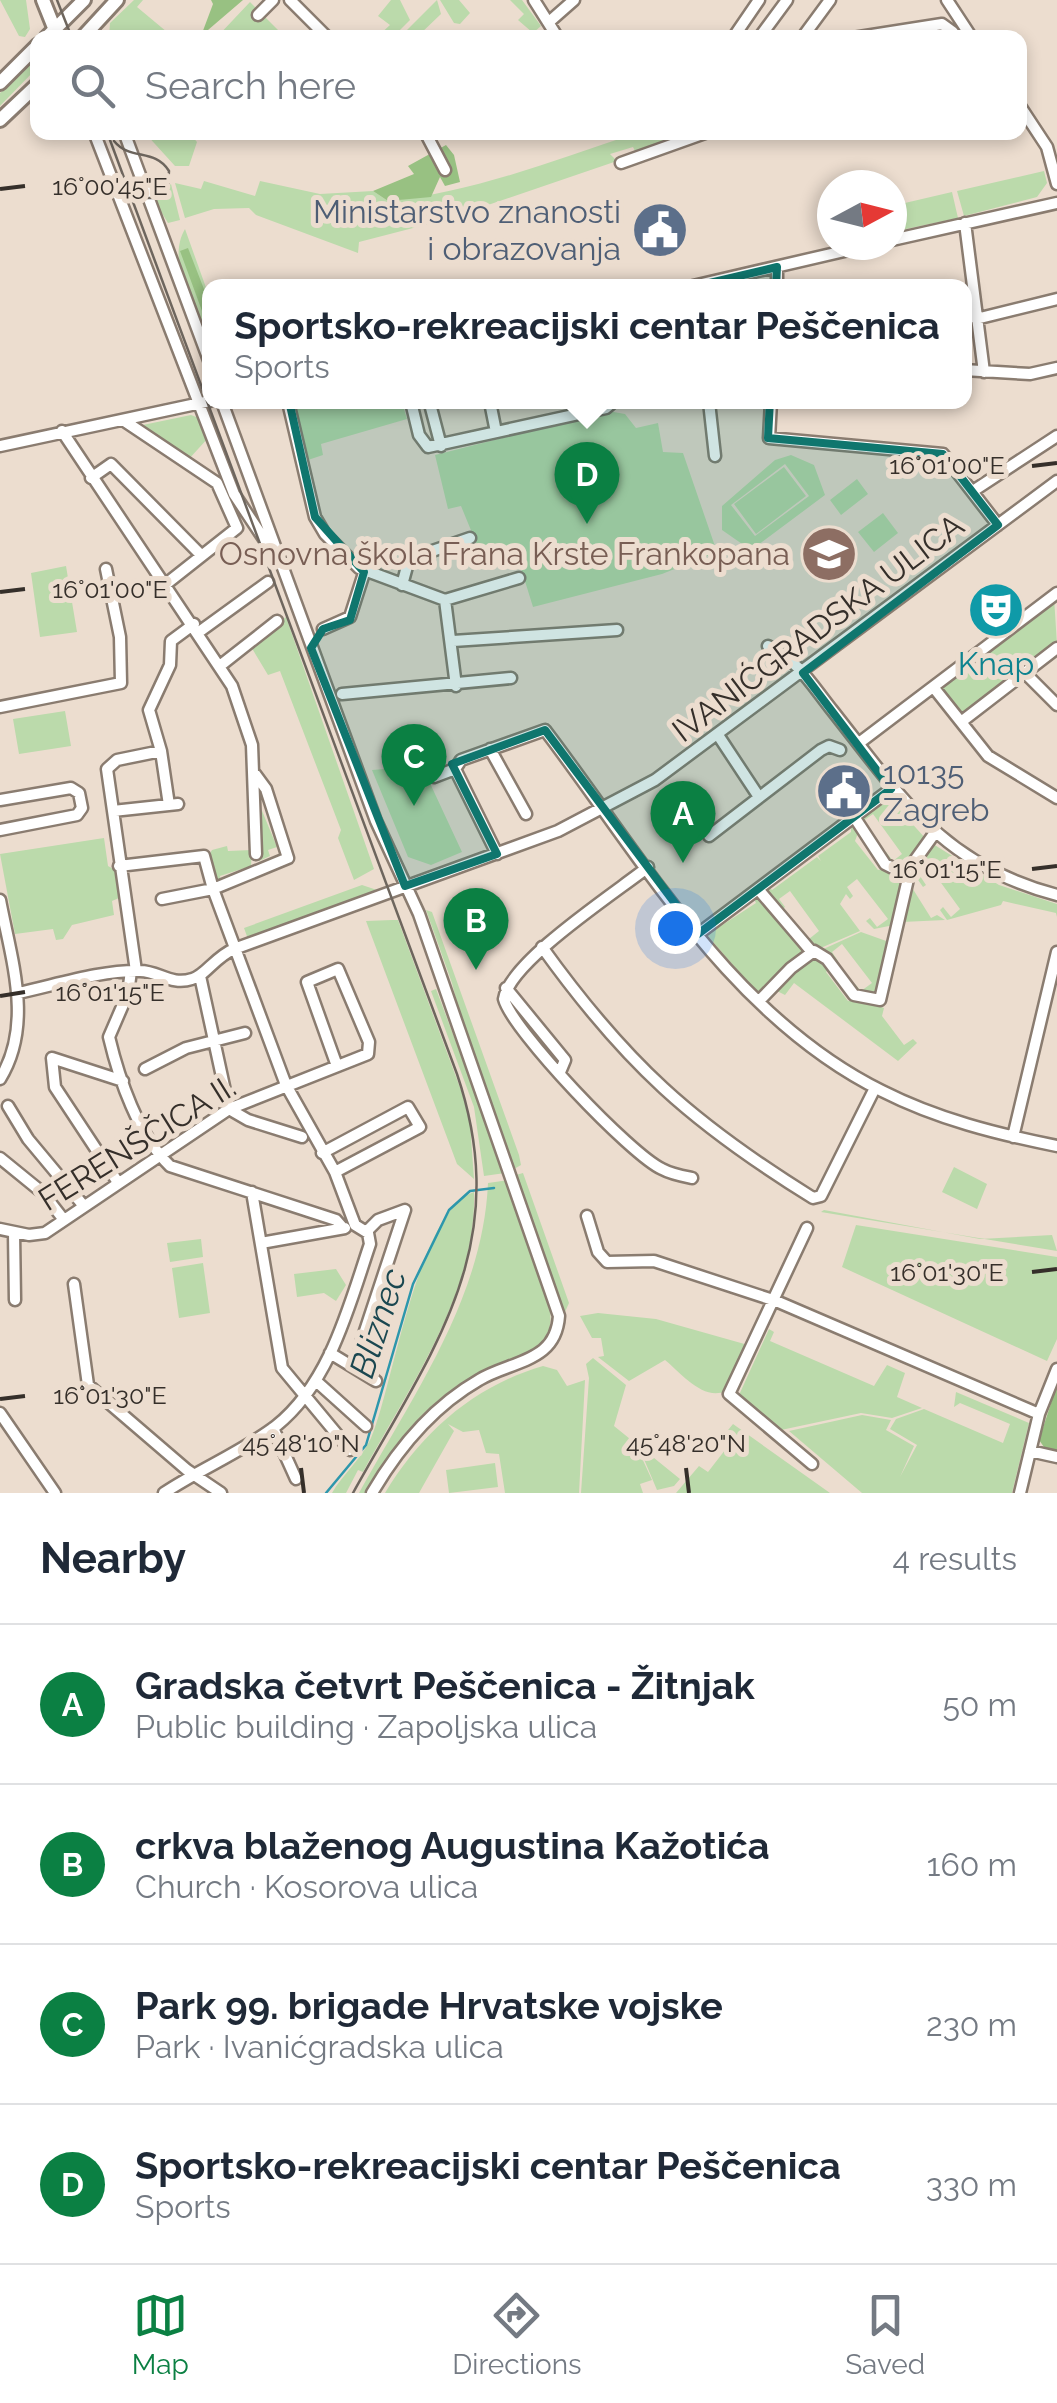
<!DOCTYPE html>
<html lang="en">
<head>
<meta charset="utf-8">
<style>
  body { margin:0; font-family:Raleway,sans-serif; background:#f2f2f3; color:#1f2937 }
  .compass { position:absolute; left:817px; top:170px; width:90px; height:90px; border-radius:50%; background:#fff; box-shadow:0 5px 15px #0003; rotate:83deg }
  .you { position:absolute; left:675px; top:928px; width:35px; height:35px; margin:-25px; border:8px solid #fff; border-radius:50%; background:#1a73e8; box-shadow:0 0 0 15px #1a73e833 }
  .badge { display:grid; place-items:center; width:65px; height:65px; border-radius:50%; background:#0b8043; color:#fff; font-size:32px; font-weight:700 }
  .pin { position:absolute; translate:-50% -82px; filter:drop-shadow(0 2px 5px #0008) }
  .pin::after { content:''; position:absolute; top:52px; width:35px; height:30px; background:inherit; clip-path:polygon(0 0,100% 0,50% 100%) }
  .popup { position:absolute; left:202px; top:279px; width:770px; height:130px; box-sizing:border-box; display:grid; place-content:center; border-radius:20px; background:#fff; filter:drop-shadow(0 2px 8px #0005); font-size:32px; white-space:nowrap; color:#747a83 }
  .popup b { font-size:38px; color:#1f2937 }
  .popup::after { content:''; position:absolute; left:50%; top:100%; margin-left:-20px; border:20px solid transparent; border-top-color:#fff }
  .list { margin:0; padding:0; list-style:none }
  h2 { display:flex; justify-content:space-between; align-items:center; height:130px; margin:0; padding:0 40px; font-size:42px }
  h2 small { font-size:32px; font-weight:400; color:#747a83 }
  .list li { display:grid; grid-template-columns:65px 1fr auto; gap:30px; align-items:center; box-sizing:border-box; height:160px; padding:0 40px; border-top:2px solid #e0e1e3 }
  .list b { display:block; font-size:38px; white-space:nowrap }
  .list p { margin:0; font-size:32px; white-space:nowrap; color:#747a83 }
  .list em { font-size:32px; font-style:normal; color:#747a83 }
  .icon { flex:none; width:55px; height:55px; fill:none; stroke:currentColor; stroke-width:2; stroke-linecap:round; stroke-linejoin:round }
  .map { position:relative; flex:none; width:1057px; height:1493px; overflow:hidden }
  .search { position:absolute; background:#fff; box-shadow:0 5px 15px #0003; left:30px; right:30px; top:30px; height:110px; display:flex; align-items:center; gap:25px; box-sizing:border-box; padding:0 35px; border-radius:20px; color:#747a83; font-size:38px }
  .sheet { height:770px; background:#fff }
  nav { display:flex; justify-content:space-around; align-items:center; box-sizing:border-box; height:140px; border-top:2px solid #e0e1e3; background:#fff; font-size:28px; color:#747a83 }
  nav a { display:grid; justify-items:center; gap:5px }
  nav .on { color:#0b8043 }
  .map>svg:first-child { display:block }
  .green { fill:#bbdaab; fill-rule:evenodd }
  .forest { fill:#98c182 }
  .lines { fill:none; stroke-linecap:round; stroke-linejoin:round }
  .stream { stroke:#2d97ac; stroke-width:2.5 }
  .minor-casing { stroke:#8a7c70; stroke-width:15 }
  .major-casing { stroke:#8a7c70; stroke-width:18 }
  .minor { stroke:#fff; stroke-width:10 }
  .major { stroke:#fff; stroke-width:12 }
  .tram { stroke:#6e665e; stroke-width:2.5 }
  .marked { fill:#0f766e; fill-opacity:0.2; stroke:#0f766e; stroke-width:8; stroke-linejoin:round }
  .ticks { fill:none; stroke:#352f2a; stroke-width:4 }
  .labels { text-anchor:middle; stroke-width:10; stroke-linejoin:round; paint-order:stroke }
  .service-label { font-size:32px; fill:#4e5e75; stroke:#ecddcf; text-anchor:end }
  .education-label { font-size:32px; fill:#785e54; stroke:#ecddcf; text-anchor:end }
  .street-label { font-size:32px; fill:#352f2a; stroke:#ecddcf }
  .culture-label { font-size:32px; fill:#0d838f; stroke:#ecddcf }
  .water-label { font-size:35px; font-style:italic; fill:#1a4750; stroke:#ecddcf }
  .ticks-label { font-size:25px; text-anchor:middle; fill:#352f2a; stroke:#ecddcf; stroke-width:10; stroke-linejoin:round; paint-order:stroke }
</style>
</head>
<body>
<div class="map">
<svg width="1057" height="1493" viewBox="0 0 1057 1493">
  <rect width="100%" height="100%" fill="#ecddcf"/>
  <!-- green -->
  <path class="green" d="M0,0H26L30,29L25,37L19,36Z
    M134,0H143L137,7L173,37H109L110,23Z
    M391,0H400L410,20L393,37H377L390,25L378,16Z
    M437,0L441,14L417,37L403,34Z
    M440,0H459L470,13L460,24L454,23Z
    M510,0H522L541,26L533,33L518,20L524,14Z
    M250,2L285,37L216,38Z
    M37,55V68L0,106V93Z
    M145,133H189L197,142L189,166H175Z
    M637,133H698L636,153L633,147L610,154L617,161L444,220L359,242L358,253L256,215L249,208L214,209L185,218L175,183L201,189L204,181L255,196L260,181L320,194L373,191L388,201C475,192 555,160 637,133Z
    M1044,171L1047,183L1037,197L964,216L957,191Z
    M171,184L180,220L168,223L154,200Z
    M952,192L958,218L892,232V206Z
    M185,229L209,296V348C197,314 165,263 185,229Z
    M294,402H402L407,419L321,444L323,455L305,461Z
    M608,411L625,414L636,428L658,423L663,452L683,453L717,552L662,574L533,607L519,562H484L461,506L448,509L435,455Z
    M191,415L199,418L209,437L188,460L138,426Z
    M791,455L814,465L825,495L742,557L738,552L745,546L722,530V506L775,460ZM785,464L809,496L755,536L731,505Z
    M784,467L806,496L756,534L734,504Z
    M857,479L868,494L841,515L830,500Z
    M883,513L898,533L874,552L858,532Z
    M66,566L77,632L40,637L31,573Z
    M1054,597L1057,645L961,715L942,688Z
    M286,617L374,869L354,880L338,838L341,830L280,671L268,675L250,645Z
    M65,711L71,746L19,754L13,719Z
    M422,766L462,852L431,865L408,857L372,770Z
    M888,797L926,839L904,871L881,856L886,852L893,861L902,854L873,814L863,821L870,831L865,834L860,818Z
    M260,806L277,847L268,850L270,856L259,861Z
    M851,824L859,830L855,841L878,870L887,868L903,880L894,925L874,929L866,921L870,918L877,927L888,919L857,879L847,887L853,896L850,899L846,894L840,904L860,931L816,950L798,932L801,930L809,939L819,931L790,891L779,899L785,907L781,910L765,889L768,886L772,890L817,857L821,861L818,856L851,832Z
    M104,838L108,866L115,870L119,898L112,901L114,915L72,925L63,939L56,940L53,929L15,934L0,854Z
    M933,844L999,885L1057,904V917L1056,913L1003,901L1001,905L947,920L940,910L943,907L951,917L960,909L931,869L920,876L926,885L923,887L914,874Z
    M227,846L228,851L252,850L251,866L220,876L221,882L215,880L209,855L212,850Z
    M362,885L377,890L248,939L244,928Z
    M911,886L931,918L937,915L945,920L902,922Z
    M758,896L773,906L769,910L805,951L758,994L707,935L756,903L753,897Z
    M426,910L432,912L519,1155L521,1165L514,1169L466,1039L452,983Z
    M392,920H398L462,1093L470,1123L474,1179L457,1164L366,921Z
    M861,932L889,942L877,994L864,998L852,987L855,984L861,991L872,983L842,944L832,952L838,961L835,964L819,951Z
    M816,957L823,958L829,969L826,972L848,1001L854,998L884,1008L882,1016L904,1045L913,1039L917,1043L898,1061L794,983L785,995L777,991L790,974Z
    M436,989L505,1173L484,1176L474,1107L431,991Z
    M954,1167L987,1184L977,1209L942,1192Z
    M523,1173L569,1303L565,1312L516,1175Z
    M509,1180L550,1309C551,1323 551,1335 539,1345C522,1358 495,1364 476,1375C426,1401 392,1446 365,1493H359C413,1395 483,1298 488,1183Z
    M474,1192C477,1292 411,1384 363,1472L358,1470L346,1493H332C342,1475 361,1460 371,1438C393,1387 418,1210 474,1192Z
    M824,1210L980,1239L1052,1235L1057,1251L821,1212Z
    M856,1225L1057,1257V1339L1047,1361L842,1267Z
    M201,1239L203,1257L170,1262L167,1243Z
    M203,1263L210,1313L179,1318L172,1268Z
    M336,1269L346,1285L336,1301L324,1293L297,1297L294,1274Z
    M598,1313L656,1319L748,1345L726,1391C703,1401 682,1374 665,1360L629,1381L598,1357L604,1356L601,1338H592L580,1316Z
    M769,1329L774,1332L770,1341L874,1386L887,1365L905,1373L897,1397L922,1408L892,1418L861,1413L781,1430L739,1395Z
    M593,1358L626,1385L614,1426L635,1443L652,1480L640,1484L643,1493H581L589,1378L586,1364Z
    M543,1366L557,1370L567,1386L585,1380L579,1493H505L499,1454L486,1453L479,1430L463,1432L448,1424L454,1431L419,1493H385C422,1432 474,1386 543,1366Z
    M956,1392L1029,1423L1012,1493H862L789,1431L862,1415L891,1420L886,1430L914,1446L900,1477L917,1445L890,1429L896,1419L924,1409L1003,1443L1010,1424L960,1403L954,1407Z
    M733,1424L830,1493H676L699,1466L708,1472L732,1441L724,1435Z
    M638,1445L680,1479L674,1486L657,1490Z
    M495,1463L498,1487L449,1493L446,1470Z"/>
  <!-- forest -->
  <path class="forest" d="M211,0H243L201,36L213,4Z
    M446,145L454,155L460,182L445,186L440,177L431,197L388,201L373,191L414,174L408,166Z
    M188,248L209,302V330L180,251Z
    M1057,1385V1451L1044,1447L1039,1440Z"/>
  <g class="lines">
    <!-- stream -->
    <path class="stream" d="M326,1493L366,1445L413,1284L449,1210L470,1191L494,1188"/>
    <!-- minor casing -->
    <g class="minor-casing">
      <path id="minor" d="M290,0L328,38
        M534,0L558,38
        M947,0L972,38
        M258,15L273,0
        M549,22L574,0
        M733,38L759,0
        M759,38L787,0
        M802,38L830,0
        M853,38L942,24L953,32L943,38
        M1020,106L1047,147L1057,184
        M94,132L234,494L272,551
        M124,132L210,363
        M425,132L445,170
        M621,163L708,132
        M965,223L984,372
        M892,240L1057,203
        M693,286L870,245
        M777,286V267
        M976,319L1057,299
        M964,370L1030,374L1057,368
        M222,402L376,821L419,914L559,1316C558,1330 554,1341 543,1350C526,1364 498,1368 479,1380C432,1407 399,1447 372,1493
        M288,402L315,517L325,534L359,568L445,600L519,578
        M411,402L419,435L428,447L606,408L613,402
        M490,402L495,427
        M709,402L715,456
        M771,402L769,438L943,454L998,525
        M430,404L441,446
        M123,420L217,483L237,528L166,584
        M62,431L232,686L252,745L256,854
        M0,446L210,401
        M91,478L111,464L201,555
        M973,491L1057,436
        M402,585L409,559L470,538
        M445,600L456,686
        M323,629L350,617L365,570
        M199,632L268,582
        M453,641L617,630
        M768,646C798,660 812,685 832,710C901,797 942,865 1057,895
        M221,665L277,621
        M1024,672L1057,705
        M934,688L988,756L1057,798
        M342,694L511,678
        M0,707L121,683L120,637L106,569
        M961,722L1057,648
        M718,735L759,797
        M859,743L1057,593
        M490,749L526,814
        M455,769L497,854
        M434,777L455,769L461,760L545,730C643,859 732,1017 882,1091C937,1119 997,1134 1057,1146
        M0,800L71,788L79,793L82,808L77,815L0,830
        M169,805L161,751L149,710L170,665L171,641L194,624
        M113,811L178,804
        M853,815L885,864L909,876
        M709,836L821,750L829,746L840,750
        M119,866L204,856L213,889L162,899
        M648,867C615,893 509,962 504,999C512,1030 631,1155 662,1169C671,1174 682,1176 692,1178
        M758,889L811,951
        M0,900C11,959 34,1024 0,1079
        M698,934L891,789
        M542,947C626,1064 692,1123 813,1198L821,1196L875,1088
        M131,971L128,993L109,1037C119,1079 138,1135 170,1166L336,1220L343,1228
        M136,971L107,769L117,760L161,751
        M200,976L229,1109L248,1120L302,1137
        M506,988L565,1060L560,1072
        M18,993C56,985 101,970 140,971C159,971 171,986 192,979C205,976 215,957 234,949L558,831L655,780L1057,481
        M759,1001L791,968L814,951L827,959L854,995L880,1000L911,866L934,834
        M145,1069L186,1048L245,1033
        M8,1106L28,1139L83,1205
        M1013,1137L1057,952
        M322,1153L408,1107L420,1127L335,1172
        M0,1158L43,1193L64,1220
        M117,1181L55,1087L52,1058L123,1081
        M252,1192L282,1368L350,1450
        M587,1216L598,1252L607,1262L654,1261L776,1301L1039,1414
        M807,1228L729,1394L812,1464
        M0,1229L29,1235L45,1233L229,1109L368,1054L369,1042L338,969L307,982L337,1066
        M14,1233L15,1300
        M261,1243L345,1228
        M74,1284L88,1385L187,1470L221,1493
        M360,1346L405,1210L378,1220L367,1231
        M330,1353L376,1381
        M316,1381L366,1426
        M0,1413L55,1493
        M273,1428L296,1479
        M1030,1451L1057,1457
        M164,1493C200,1469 242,1452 276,1426C330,1383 349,1306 370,1244L368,1233L355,1225L335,1172L286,1085L213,889L288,858L266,789L255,774
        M1020,1493L1039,1414L1057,1369"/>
    </g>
    <!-- major casing -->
    <g class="major-casing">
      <path id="major" d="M43,0L57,35
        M46,38L84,0
        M82,38L117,0
        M0,83L38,45
        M0,120L38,84"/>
    </g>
    <!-- minor -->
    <use href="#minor" class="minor"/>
    <!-- major -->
    <use href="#major" class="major"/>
    <!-- tram -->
    <path class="tram" d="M57,0L72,38
      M107,132L457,1074C515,1246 433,1349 353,1493
      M114,141C130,161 155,148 169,171L168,186L156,198H139L128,187"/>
  </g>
  <!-- marked area -->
  <path class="marked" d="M777,267L768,438L943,454L998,525L803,673L891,789L698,934L545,730L452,764L497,854L405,886L311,648L323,629L350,620L364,572L315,517L285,383Z"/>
  <!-- ticks -->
  <path class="ticks" d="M0,189L25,186M1032,466L1057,463M0,592L25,589M1032,869L1057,866M0,996L25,992M1032,1272L1057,1269M0,1399L25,1396M301,1468L304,1493M686,1468L689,1493"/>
  <!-- icons -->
  <defs>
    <g id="civic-disc" transform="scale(2.875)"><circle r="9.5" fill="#5c6f8a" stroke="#ecddcf"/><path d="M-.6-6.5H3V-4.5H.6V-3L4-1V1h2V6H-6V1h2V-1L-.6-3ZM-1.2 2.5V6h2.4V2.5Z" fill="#fff"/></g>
    <g id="school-disc" transform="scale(2.875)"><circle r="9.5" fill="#8d6e63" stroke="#ecddcf"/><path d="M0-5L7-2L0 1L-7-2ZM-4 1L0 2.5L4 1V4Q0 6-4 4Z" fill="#fff"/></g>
    <g id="theatre-disc" transform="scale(2.875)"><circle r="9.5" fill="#0f9aa8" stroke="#ecddcf"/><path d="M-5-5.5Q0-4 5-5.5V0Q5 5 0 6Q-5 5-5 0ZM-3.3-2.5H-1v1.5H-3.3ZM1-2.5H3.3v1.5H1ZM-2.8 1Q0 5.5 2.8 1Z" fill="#fff"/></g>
  </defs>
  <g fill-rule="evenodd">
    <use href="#civic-disc" x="660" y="230"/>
    <use href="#school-disc" x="829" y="554"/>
    <use href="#theatre-disc" x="996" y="610"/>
    <use href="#civic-disc" x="844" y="791"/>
  </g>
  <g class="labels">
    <!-- service labels -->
    <g class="service-label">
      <text x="621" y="223">Ministarstvo znanosti<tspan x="621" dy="37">i obrazovanja</tspan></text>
      <text x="883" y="784" text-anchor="start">10135<tspan x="883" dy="37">Zagreb</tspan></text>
    </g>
    <!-- education labels -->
    <g class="education-label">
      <text x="790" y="565">Osnovna škola Frana Krste Frankopana</text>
    </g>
    <!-- street labels -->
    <g class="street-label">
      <text transform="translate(818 628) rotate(-37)" y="11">IVANIĆGRADSKA ULICA</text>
      <text transform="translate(137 1143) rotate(-32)" y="11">FERENŠČICA II.</text>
    </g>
    <!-- culture labels -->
    <g class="culture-label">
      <text x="996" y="675">Knap</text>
    </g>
    <!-- water labels -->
    <g class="water-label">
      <text transform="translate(378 1323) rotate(-72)" y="12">Bliznec</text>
    </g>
  </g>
  <g class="ticks-label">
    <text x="110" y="195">16°00'45"E</text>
    <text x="947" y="474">16°01'00"E</text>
    <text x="110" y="598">16°01'00"E</text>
    <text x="947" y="878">16°01'15"E</text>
    <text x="110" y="1001">16°01'15"E</text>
    <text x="947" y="1281">16°01'30"E</text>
    <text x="110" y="1404">16°01'30"E</text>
    <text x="301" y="1452">45°48'10"N</text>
    <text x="686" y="1452">45°48'20"N</text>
  </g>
</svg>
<svg class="compass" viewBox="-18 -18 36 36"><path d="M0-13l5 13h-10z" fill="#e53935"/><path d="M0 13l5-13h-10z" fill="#747a83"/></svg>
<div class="you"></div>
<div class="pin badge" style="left:683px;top:863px">A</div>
<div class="pin badge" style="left:476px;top:970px">B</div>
<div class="pin badge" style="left:414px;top:806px">C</div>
<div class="pin badge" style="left:587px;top:524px">D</div>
<div class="popup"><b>Sportsko-rekreacijski centar Peščenica</b>Sports</div>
<div class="search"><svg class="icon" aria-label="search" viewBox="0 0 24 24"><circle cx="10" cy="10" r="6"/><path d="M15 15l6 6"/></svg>Search here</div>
</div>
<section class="sheet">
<h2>Nearby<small>4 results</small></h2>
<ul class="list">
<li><span class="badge">A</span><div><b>Gradska četvrt Peščenica - Žitnjak</b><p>Public building · Zapoljska ulica</p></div><em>50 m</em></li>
<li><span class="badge">B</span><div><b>crkva blaženog Augustina Kažotića</b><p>Church · Kosorova ulica</p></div><em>160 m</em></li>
<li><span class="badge">C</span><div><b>Park 99. brigade Hrvatske vojske</b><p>Park · Ivanićgradska ulica</p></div><em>230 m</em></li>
<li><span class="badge">D</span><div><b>Sportsko-rekreacijski centar Peščenica</b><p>Sports</p></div><em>330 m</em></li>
</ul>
</section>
<nav>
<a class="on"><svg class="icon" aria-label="map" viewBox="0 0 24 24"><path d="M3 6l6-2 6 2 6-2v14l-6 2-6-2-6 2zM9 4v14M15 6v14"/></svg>Map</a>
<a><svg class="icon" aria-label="directions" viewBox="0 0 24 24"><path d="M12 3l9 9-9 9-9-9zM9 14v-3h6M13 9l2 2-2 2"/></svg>Directions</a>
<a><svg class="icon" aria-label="saved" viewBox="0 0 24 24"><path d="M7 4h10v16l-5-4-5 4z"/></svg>Saved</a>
</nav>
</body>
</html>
